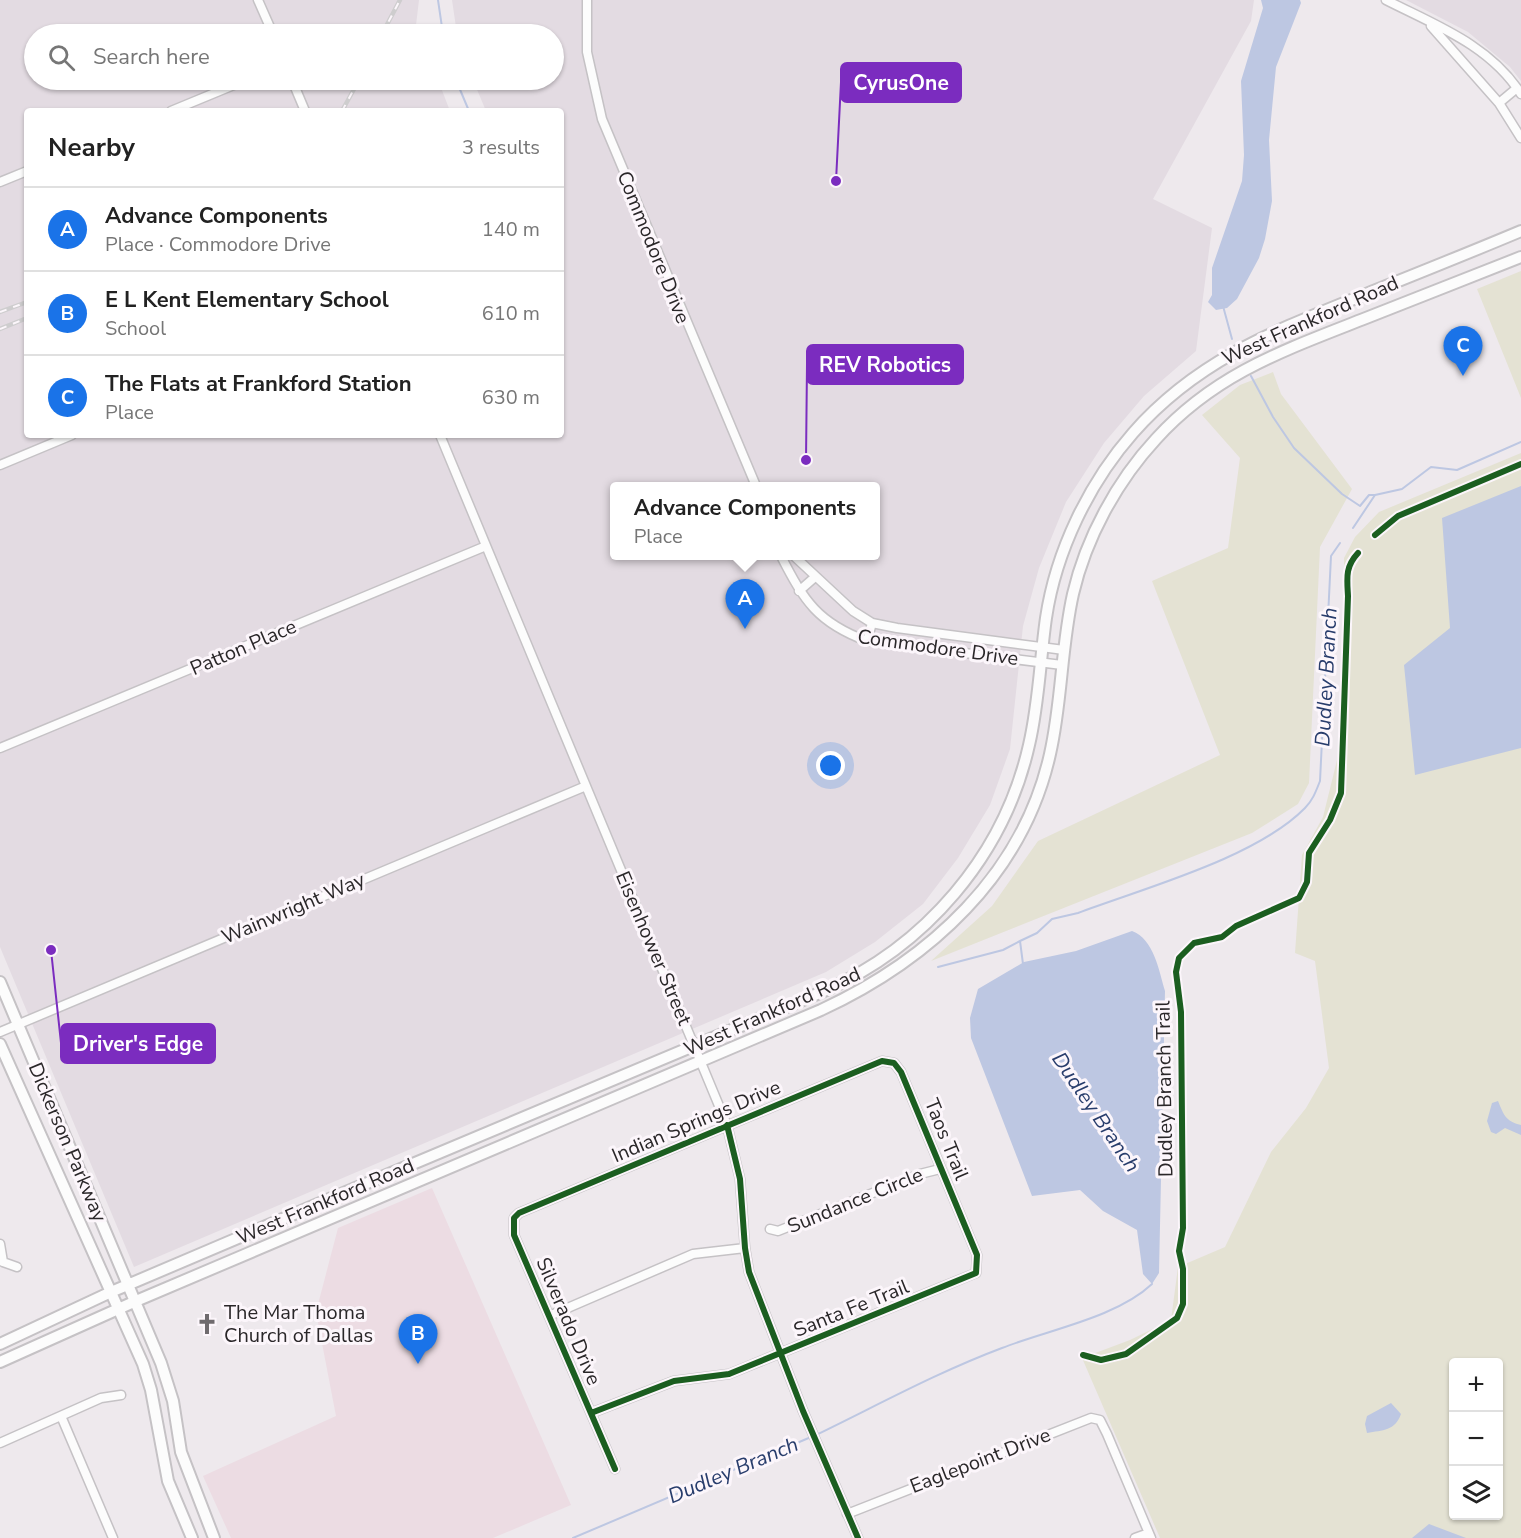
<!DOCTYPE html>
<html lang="en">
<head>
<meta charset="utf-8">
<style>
  :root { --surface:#fff; --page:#f6f6f6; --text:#222; --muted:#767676; --line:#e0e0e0; --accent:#1a73e8 }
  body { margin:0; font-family:"Nunito Sans",sans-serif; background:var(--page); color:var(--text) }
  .controls { position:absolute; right:18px; bottom:18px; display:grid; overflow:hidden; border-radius:6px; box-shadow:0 2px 4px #0004 }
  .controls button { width:54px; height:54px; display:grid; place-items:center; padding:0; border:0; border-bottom:2px solid var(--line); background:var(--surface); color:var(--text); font:30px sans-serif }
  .you { position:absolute; left:831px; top:766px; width:21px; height:21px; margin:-15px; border:4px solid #fff; border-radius:50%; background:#1a73e8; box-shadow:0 0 0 9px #1a73e833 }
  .badge { display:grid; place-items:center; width:39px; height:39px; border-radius:50%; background:var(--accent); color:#fff; font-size:20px; font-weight:700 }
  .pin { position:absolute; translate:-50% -50px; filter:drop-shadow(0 2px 3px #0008) }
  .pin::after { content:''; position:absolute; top:32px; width:21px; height:18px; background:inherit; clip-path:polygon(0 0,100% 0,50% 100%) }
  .popup { position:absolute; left:610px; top:482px; width:270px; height:78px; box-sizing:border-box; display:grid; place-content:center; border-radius:6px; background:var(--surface); filter:drop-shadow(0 2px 4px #0005); font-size:20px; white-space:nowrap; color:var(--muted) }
  .popup b { font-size:22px; color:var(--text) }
  .popup::after { content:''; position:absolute; left:50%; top:100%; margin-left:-12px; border:12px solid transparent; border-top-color:var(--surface) }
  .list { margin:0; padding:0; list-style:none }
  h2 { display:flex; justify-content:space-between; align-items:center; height:78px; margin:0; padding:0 24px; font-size:26px }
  h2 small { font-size:20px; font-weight:400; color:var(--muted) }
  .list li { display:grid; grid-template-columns:39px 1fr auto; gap:18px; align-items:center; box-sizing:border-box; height:84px; padding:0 24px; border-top:2px solid var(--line) }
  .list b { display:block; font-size:22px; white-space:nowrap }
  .list p { margin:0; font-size:20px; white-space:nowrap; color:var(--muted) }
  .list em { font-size:20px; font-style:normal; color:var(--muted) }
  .icon { flex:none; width:33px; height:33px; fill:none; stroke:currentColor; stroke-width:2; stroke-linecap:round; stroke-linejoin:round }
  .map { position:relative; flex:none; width:1521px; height:1538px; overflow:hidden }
  .search { position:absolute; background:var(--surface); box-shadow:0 2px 4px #0004; left:24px; top:24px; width:540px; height:66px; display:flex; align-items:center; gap:15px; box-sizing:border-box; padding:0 21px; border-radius:33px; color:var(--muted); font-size:22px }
  .panel { position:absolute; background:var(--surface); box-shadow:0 2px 4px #0004; left:24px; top:108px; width:540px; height:330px; border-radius:6px }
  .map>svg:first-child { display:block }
  .built { fill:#e3dbe2; fill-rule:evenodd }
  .education { fill:#ecdce3 }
  .green { fill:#e4e2d3; fill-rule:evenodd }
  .water { fill:#bdc7e2 }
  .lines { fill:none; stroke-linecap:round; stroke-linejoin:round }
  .stream { stroke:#bdc7e2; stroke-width:2 }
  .minor-casing { stroke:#c5c2c5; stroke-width:11 }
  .major-casing { stroke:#c5c2c5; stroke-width:14 }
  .minor { stroke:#fcfcfc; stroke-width:8 }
  .major { stroke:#fcfcfc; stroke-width:10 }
  .rail-casing { stroke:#cecdce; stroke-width:4.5 }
  .rail { stroke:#fcf6fb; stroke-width:2; stroke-dasharray:7; stroke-linecap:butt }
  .cycleway-casing { stroke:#fcf6fb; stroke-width:10 }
  .cycleway { stroke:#1b5e20; stroke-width:6 }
  .labels { text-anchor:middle; stroke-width:6; stroke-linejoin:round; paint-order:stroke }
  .street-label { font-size:20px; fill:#2a2729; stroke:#fcf6fb }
  .poi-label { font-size:20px; fill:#2a2729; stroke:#fcf6fb; text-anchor:start }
  .water-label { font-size:21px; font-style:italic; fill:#283d6c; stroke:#fcf6fb }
  .leader { fill:none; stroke:#7b2cbf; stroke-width:2 }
  .callout-dot { fill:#7b2cbf; stroke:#fcf6fb; stroke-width:2 }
  .callout { fill:#7b2cbf; stroke:#7b2cbf; stroke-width:2 }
  .callout-label { font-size:21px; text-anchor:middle; font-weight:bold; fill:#fff }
</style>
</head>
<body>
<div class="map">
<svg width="1521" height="1538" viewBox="0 0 1521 1538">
  <rect width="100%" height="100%" fill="#eee9ed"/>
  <path class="built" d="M 0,0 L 419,0 L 416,25 L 420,34 L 34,34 L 34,80 L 438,80 L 450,111 L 27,111 L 27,435 L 561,435 L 561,111 L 486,111 L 473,80 L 554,80 L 554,34 L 457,34 L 452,0 L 1254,0 L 1251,21 L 1153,199 L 1212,228 L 1196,351 L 1144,396 L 1104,443 L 1066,502 L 1039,568 L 1023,626 L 1010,749 L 990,805 L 958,858 L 923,904 L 875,942 L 826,972 L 134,1267 L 0,947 ZM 614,486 L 876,486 L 876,556 L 614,556 Z
    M 1406,0 L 1521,0 L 1521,81 L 1510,67 L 1468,32 Z"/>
  <path class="education" d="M 432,1188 L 571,1505 L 493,1538 L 231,1538 L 203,1476 L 336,1416 L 316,1312 L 338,1228 Z"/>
  <path class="green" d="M 1521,271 L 1521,398 L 1477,289 Z
    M 1273,372 L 1281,394 L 1352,489 L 1320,547 L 1309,783 L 1298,804 L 1252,833 L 931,961 L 992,906 L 1038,841 L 1220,755 L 1152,581 L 1228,548 L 1240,458 L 1202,415 L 1240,385 Z
    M 1521,453 L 1521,1538 L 1160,1538 L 1082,1358 L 1130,1340 L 1171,1320 L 1178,1267 L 1225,1247 L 1271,1152 L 1306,1108 L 1329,1068 L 1315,961 L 1295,953 L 1302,855 L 1323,817 L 1339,752 L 1345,639 L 1344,558 L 1355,537 L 1379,512 ZM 1454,1362 L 1498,1362 L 1498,1516 L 1454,1516 Z"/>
  <path class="water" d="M 1261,0 L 1300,0 L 1301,3 L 1276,67 L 1269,140 L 1272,201 L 1265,239 L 1259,258 L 1237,299 L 1227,308 L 1216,310 L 1208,302 L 1212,295 L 1212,268 L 1242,181 L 1244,155 L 1241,81 L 1263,8 Z
    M 1521,486 L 1521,748 L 1415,775 L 1404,665 L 1450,628 L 1442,518 Z
    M 1132,931 C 1154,939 1159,971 1165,991 L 1159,1273 L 1152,1284 L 1143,1274 L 1137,1230 L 1103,1211 L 1080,1190 L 1032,1196 L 971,1038 L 970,1018 L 978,989 L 1024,962 L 1076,951 Z
    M 1498,1101 C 1504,1115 1505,1121 1521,1125 L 1521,1135 L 1505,1128 L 1496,1134 L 1491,1132 L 1487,1121 L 1492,1103 Z
    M 1391,1403 L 1401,1414 C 1395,1431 1383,1430 1367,1433 L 1365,1424 L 1367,1416 Z
    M 1429,1524 L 1466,1538 L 1412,1538 Z"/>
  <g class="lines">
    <path class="stream" d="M 438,0 L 443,34
      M 456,80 L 469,111
      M 1223,306 L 1232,339
      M 1251,376 L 1273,417 L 1294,448 L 1342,494 L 1360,506 L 1369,495 L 1375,495
      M 1353,528 L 1375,495 L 1402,489 L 1431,467 L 1457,470 L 1521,442
      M 1023,964 L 1020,941 L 1037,933 L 1052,919 L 1078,913 C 1144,888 1256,858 1305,808 C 1313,800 1316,791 1320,781 L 1331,556 L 1340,543
      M 938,967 L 1003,950 L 1020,941
      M 816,1435 C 878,1405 938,1372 1002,1348 C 1047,1330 1116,1318 1152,1284
      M 573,1538 L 811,1437"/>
    <defs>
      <path id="minor" d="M 258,0 L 273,34
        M 587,0 L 587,52 L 602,119 L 756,486
        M 1386,0 C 1435,25 1490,45 1521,94
        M 1431,26 L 1499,103 L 1521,138
        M 292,80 L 305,111
        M 1499,103 L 1517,88
        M 171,111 L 246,80
        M 0,182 L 27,171
        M 440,435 L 727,1125 L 740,1179 L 745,1248 L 749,1272 L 803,1411 L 858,1538
        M 0,465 L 72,435
        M 781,556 C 804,601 818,623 867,641 L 1062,665
        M 794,556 L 853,611 L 872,623 L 897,628 L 1064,650
        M 799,591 L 815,577
        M 867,641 L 872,623
        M 0,748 L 486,546
        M 0,1032 L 586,786
        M 770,1229 L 778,1231 L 920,1174 L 940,1169
        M 0,1244 L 3,1262
        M 3,1262 L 17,1267
        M 549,1316 L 693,1254 L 745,1248
        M 591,1413 L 674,1381 L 729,1374 L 976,1273 L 977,1255 L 901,1072 L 894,1063 L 882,1061 L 519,1213 L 514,1218 L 514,1235 L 615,1469
        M 61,1416 L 113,1538
        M 0,1443 L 101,1398 L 121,1395
        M 847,1514 L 1091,1418 L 1100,1420 L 1107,1434 L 1151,1538
        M 1135,1538 L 1149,1533"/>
      <path id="major" d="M 0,982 L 161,1363 L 173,1401 L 181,1452 L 214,1538
        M 0,1044 L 143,1364 L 151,1390 L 168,1481 L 192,1538
        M 0,1344 L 111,1292 L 346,1192 L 822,992 C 925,947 1004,856 1029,745 C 1039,703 1040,660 1046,618 C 1056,551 1089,483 1133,433 C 1200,357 1280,329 1371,292 C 1421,272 1471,252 1521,231
        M 0,1362 L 136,1301 L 821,1010 C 929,960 1023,875 1050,754 C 1062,702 1061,647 1073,594 C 1086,538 1117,481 1156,439 C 1216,373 1285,350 1366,318 C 1418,298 1469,277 1521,257"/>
    </defs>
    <use href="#minor" class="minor-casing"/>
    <use href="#major" class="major-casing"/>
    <use href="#minor" class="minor"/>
    <use href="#major" class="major"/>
    <defs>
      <path id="rail" d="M 382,34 L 400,0
        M 342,111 L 359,80
        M 0,312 L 27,302
        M 0,329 L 27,318"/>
    </defs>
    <use href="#rail" class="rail-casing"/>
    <use href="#rail" class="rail"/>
    <defs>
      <path id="cycleway" d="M 1375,535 L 1398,516 L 1521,464
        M 727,1125 L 740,1179 L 745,1248 L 749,1272 L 803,1411 L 858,1538
        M 1083,1355 L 1101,1360 L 1126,1354 L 1177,1318 L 1183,1304 L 1183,1269 L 1179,1251 L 1183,1228 L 1181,1012 L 1176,972 L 1179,958 L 1194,943 L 1222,937 L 1236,926 L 1299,898 L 1307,882 L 1309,853 L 1330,820 L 1341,793 L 1348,596 C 1347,578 1345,567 1358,553
        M 591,1413 L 674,1381 L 729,1374 L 976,1273 L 977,1255 L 901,1072 L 894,1063 L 882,1061 L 519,1213 L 514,1218 L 514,1235 L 615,1469"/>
    </defs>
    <use href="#cycleway" class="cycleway-casing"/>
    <use href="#cycleway" class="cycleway"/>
  </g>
  <defs>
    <symbol id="church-bare" viewBox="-9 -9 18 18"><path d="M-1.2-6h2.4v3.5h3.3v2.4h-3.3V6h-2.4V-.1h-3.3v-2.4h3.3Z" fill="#6f6b6e" stroke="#fcf6fb" stroke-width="2.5" paint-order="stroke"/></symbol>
  </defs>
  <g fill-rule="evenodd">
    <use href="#church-bare" x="192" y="1309" width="30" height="30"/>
  </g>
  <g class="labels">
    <g class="street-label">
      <text transform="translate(654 247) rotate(68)" y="7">Commodore Drive</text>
      <text transform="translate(1310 320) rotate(-24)" y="7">West Frankford Road</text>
      <text transform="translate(243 647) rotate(-23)" y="7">Patton Place</text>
      <text transform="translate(938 647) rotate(8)" y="7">Commodore Drive</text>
      <text transform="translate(293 908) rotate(-23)" y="7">Wainwright Way</text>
      <text transform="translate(654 948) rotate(67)" y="7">Eisenhower Street</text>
      <text transform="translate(772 1011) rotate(-24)" y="7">West Frankford Road</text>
      <text transform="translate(1164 1089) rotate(-91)" y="7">Dudley Branch Trail</text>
      <text transform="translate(696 1121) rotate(-23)" y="7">Indian Springs Drive</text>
      <text transform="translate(947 1139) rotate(68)" y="7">Taos Trail</text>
      <text transform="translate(68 1142) rotate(67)" y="7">Dickerson Parkway</text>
      <text transform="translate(855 1200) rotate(-22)" y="7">Sundance Circle</text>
      <text transform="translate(325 1201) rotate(-23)" y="7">West Frankford Road</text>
      <text transform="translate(851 1308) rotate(-22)" y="7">Santa Fe Trail</text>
      <text transform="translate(569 1321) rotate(67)" y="7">Silverado Drive</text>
      <text transform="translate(980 1460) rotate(-21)" y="7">Eaglepoint Drive</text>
    </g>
    <g class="poi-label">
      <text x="224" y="1319">The Mar Thoma<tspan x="224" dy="23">Church of Dallas</tspan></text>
    </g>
    <g class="water-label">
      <text transform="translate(1326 677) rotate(-87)" y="7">Dudley Branch</text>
      <text transform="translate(1096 1112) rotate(56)" y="7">Dudley Branch</text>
      <text transform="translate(733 1470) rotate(-23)" y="7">Dudley Branch</text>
    </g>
  </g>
  <path class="leader" d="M836 181L841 82M806 460L807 364M51 950L61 1043"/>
  <g class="callout-dot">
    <circle cx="836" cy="181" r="6"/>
    <circle cx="806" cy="460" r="6"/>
    <circle cx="51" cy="950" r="6"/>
  </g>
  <g class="callout">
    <rect x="841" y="63" width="120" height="39" rx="6"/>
    <rect x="807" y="345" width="156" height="39" rx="6"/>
    <rect x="61" y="1024" width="154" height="39" rx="6"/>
  </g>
  <g class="callout-label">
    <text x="901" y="90">CyrusOne</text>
    <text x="885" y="372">REV Robotics</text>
    <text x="138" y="1051">Driver's Edge</text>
  </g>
</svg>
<div class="controls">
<button>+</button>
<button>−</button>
<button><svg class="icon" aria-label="layers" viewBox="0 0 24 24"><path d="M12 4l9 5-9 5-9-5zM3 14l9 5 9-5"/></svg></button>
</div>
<div class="you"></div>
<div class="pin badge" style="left:745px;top:629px">A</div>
<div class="popup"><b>Advance Components</b>Place</div>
<div class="pin badge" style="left:418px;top:1364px">B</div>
<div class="pin badge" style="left:1463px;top:376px">C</div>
<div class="search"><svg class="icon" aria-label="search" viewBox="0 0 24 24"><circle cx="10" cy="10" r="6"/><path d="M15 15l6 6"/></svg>Search here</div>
<section class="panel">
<h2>Nearby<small>3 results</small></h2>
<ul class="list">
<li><span class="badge">A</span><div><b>Advance Components</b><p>Place · Commodore Drive</p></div><em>140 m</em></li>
<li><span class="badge">B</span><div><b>E L Kent Elementary School</b><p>School</p></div><em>610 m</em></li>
<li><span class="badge">C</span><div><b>The Flats at Frankford Station</b><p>Place</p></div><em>630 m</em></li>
</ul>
</section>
</div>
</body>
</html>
